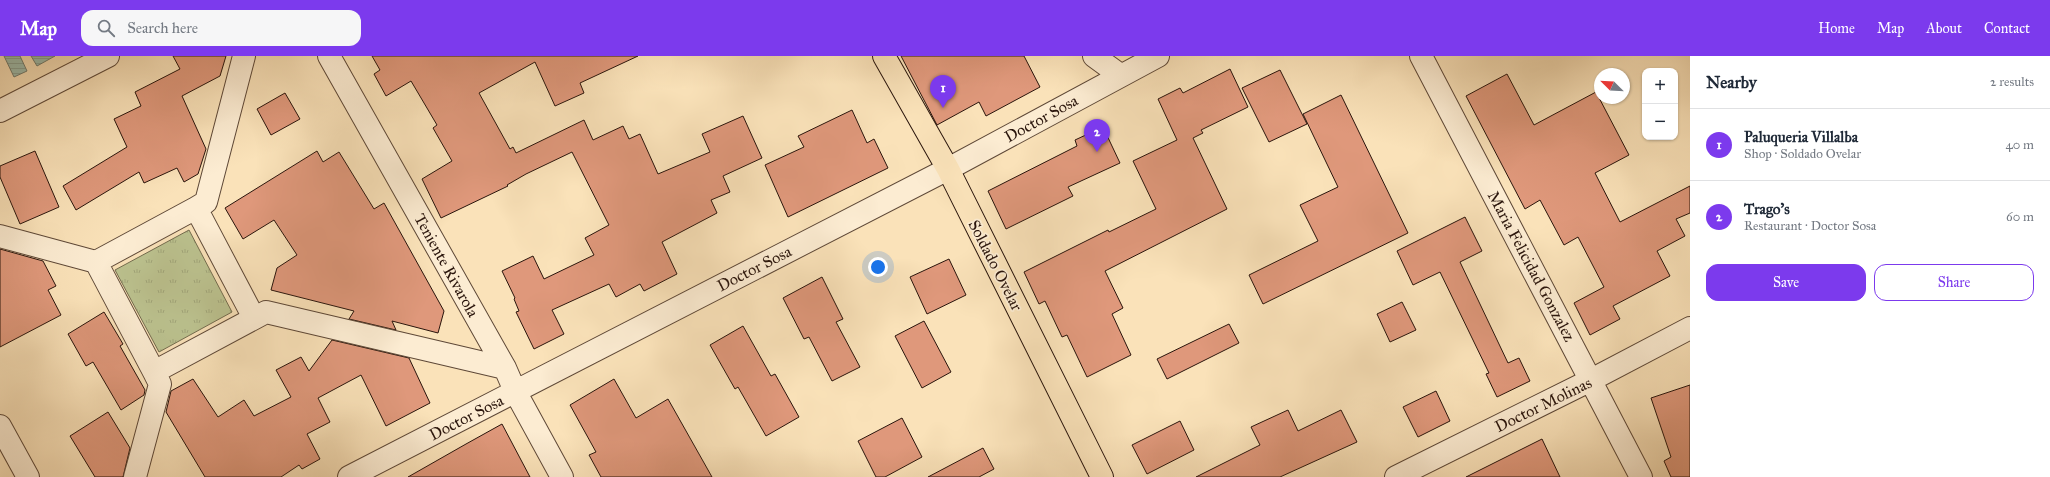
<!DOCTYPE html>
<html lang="en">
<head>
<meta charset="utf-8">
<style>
  :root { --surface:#fff; --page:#f6f6f7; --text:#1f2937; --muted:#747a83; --line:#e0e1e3; --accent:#7c3aed }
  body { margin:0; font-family:"IM FELL Great Primer",serif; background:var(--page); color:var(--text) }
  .controls { position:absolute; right:12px; top:12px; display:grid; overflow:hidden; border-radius:8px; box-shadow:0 1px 3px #0004 }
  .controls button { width:36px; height:36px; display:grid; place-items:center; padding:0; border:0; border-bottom:1px solid var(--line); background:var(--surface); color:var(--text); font:20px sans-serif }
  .compass { position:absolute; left:1594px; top:12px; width:36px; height:36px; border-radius:50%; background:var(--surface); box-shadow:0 1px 3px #0004; rotate:294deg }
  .you { position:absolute; left:878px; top:211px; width:14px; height:14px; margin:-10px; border:3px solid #fff; border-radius:50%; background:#1a73e8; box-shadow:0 0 0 6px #1a73e833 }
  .badge { display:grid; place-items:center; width:26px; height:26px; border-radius:50%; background:var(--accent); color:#fff; font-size:13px; font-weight:700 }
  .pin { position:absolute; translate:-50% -33px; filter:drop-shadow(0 1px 2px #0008) }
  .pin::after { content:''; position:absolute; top:21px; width:14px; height:12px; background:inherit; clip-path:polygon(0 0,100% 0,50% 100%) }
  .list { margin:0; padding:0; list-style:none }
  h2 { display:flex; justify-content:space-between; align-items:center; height:52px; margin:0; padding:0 16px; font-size:17px }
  h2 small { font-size:13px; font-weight:400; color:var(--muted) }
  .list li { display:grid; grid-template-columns:26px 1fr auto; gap:12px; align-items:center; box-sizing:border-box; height:72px; padding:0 16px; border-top:1px solid var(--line) }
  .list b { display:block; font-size:15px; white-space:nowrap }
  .list p { margin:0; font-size:13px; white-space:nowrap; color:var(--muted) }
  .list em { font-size:13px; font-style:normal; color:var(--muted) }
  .actions { display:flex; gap:8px; padding:12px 16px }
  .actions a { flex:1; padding:9px 0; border:1px solid var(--accent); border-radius:12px; text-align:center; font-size:14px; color:var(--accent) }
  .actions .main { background:var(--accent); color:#fff }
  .icon { flex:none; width:22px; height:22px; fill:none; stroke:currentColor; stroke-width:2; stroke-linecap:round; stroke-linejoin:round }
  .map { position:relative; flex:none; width:1690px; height:421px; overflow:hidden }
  header { display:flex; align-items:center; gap:24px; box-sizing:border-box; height:56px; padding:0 20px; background:var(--accent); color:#fff }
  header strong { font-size:19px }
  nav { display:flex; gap:22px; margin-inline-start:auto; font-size:14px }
  .search { width:280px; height:36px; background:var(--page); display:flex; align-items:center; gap:10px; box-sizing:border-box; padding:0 14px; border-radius:12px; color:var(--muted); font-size:15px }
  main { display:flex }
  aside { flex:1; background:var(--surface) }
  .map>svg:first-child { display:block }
  .park { fill:url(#park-tufts); stroke:#736c4e }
  .water { fill:url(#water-rules); stroke:#707a6e }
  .building { fill:#df987b; stroke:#2a150c }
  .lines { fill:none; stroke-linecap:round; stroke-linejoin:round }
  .minor-casing { stroke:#5e4837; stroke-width:24 }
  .major-casing { stroke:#2a150c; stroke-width:24 }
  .minor { stroke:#fcecd2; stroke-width:22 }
  .major { stroke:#fae2b9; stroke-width:22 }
  .labels { text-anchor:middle; stroke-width:3.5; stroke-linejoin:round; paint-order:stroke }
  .street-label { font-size:16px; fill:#2a150c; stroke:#fcecd2 }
</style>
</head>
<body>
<header>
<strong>Map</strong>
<div class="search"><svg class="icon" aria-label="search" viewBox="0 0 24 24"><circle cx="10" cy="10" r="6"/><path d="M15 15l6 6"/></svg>Search here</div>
<nav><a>Home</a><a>Map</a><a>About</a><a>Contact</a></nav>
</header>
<main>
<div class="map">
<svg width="1690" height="421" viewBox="0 0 1690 421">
  <defs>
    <pattern id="park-tufts" width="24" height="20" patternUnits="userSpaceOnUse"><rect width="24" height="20" fill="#bcc390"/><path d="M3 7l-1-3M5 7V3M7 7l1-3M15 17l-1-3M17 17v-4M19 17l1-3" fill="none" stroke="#a2a77b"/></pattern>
    <pattern id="water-rules" width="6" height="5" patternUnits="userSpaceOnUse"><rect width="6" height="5" fill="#9ebeaf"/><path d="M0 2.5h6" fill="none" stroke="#88a295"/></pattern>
  </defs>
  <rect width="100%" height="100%" fill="#fae2b9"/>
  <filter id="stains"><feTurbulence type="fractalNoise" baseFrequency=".005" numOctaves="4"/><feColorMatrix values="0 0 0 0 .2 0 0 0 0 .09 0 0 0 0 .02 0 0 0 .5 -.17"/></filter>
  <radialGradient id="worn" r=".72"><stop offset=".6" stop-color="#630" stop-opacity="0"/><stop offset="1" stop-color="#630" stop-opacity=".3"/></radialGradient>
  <path class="park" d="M 189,174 L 232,256 L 159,296 L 115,214 Z"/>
  <path class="water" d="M 4,0 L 20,0 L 27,15 L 14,21 Z
    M 31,0 L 55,0 L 37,10 Z"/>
  <path class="building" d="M 173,0 L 226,0 L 220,20 L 182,40 L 206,93 L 198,118 L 184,126 L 177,112 L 144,127 L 139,116 L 76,154 L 63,130 L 127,91 L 114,63 L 141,50 L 135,36 L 180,13 Z
    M 372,0 L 638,0 L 580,27 L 584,37 L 555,50 L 535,6 L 479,37 L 510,93 L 513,91 L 516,97 L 584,64 L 593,84 L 623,70 L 629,83 L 640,78 L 658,118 L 710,96 L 702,78 L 743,60 L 762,102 L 723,120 L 730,136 L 711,144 L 717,157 L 662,186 L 677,218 L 644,235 L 640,228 L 616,241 L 609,228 L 552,254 L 564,278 L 534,293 L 516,256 L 519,255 L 514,243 L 515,242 L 502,215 L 533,200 L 544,223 L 594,199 L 585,182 L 609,169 L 572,96 L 526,118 L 507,129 L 508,130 L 441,162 L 422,123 L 452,105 L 433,72 L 437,69 L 411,25 L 386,40 L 374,18 L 380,14 Z
    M 901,0 L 1024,0 L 1040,31 L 986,60 L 979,46 L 937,69 Z
    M 1230,13 L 1248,51 L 1201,74 L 1203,77 L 1193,82 L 1227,153 L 1105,215 L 1123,252 L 1112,258 L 1131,299 L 1087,321 L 1067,279 L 1062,281 L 1045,245 L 1039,248 L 1024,216 L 1108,174 L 1109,176 L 1156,153 L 1133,105 L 1177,84 L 1158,43 L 1180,32 L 1183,37 Z
    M 1280,14 L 1307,68 L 1269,86 L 1242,32 Z
    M 1507,18 L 1534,69 L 1596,36 L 1629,99 L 1595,117 L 1620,166 L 1690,130 L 1690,157 L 1676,163 L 1685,180 L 1657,195 L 1670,220 L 1613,250 L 1620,263 L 1590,279 L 1574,247 L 1604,231 L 1578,181 L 1564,189 L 1540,144 L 1525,153 L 1466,40 Z
    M 285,37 L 300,63 L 271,79 L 257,53 Z
    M 1341,39 L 1408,177 L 1263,248 L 1249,219 L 1318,185 L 1300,149 L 1338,131 L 1303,58 Z
    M 852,54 L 867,87 L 874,83 L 888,112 L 788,161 L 765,109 L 804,91 L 798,80 Z
    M 1103,71 L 1120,107 L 1068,131 L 1073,140 L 1006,173 L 988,135 L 1077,90 L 1075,84 Z
    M 35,95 L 59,151 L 20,168 L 0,121 L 0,110 Z
    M 317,95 L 323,106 L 339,96 L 374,153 L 384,147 L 444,255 L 438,277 L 392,265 L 396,274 L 349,263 L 354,255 L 271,234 L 277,212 L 297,199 L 274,164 L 243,183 L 225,152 Z
    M 1465,161 L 1482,195 L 1460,206 L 1508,307 L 1519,302 L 1530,325 L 1497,341 L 1486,318 L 1489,317 L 1440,216 L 1413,229 L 1397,195 Z
    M 0,193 L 43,205 L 56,230 L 48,234 L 61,259 L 0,291 Z
    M 949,203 L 966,239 L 927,258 L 910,221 Z
    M 822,221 L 843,263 L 836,266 L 860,311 L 832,325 L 809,281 L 804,283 L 783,242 Z
    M 1402,246 L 1416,274 L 1390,286 L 1377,258 Z
    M 104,256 L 123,288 L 120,290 L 145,334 L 144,339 L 121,354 L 93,306 L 86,310 L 68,278 Z
    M 924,265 L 951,316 L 922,332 L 895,280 Z
    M 1229,268 L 1239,287 L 1167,323 L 1157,303 Z
    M 743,270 L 771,320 L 775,318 L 799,361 L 766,380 L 738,331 L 735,333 L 710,289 Z
    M 332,284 L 409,302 L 430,347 L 386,370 L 361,319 L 318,342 L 330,366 L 307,378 L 320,403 L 302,413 L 299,409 L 281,421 L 205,421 L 166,356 L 171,335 L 193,323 L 218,361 L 244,344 L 254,360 L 291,341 L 276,314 L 301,301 L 309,315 Z
    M 614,323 L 636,362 L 668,343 L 712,421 L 601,421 L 589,399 L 596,396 L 570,349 Z
    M 1690,329 L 1690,421 L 1671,421 L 1664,405 L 1671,401 L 1651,342 Z
    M 1436,335 L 1450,365 L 1418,381 L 1403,351 Z
    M 1288,354 L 1298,375 L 1341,354 L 1357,386 L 1280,421 L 1196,421 L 1260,389 L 1251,371 Z
    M 108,356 L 130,392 L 123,421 L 95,421 L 70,380 Z
    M 902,362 L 922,401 L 885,421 L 876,421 L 858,385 Z
    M 1180,365 L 1194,394 L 1147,418 L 1132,389 Z
    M 502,368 L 530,421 L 408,421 L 466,388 Z
    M 1542,383 L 1560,421 L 1466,421 Z
    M 983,392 L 994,413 L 979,421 L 928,421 Z"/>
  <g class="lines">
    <defs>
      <path id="minor" d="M 329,0 L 505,312 L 515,335 L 562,421
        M 1094,0 L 1120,19
        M 1421,0 L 1641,421
        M 0,55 L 108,0
        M 196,152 L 206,146 L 244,0
        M 0,180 L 96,206
        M 254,262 L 196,152 L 96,206 L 154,316 L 266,256 L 505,312
        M 0,370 L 28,421
        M 135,421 L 160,328 L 154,316
        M 349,421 L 948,113 L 1158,0
        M 1396,421 L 1591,324 L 1690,272"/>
      <path id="major" d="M 884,0 L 948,113 L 1102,421"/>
    </defs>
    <use href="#minor" class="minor-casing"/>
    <use href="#major" class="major-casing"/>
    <use href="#minor" class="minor"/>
    <use href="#major" class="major"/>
  </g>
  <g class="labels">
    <g class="street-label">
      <text transform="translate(1041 62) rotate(-29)" y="6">Doctor Sosa</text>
      <text transform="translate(447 209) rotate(61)" y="6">Teniente Rivarola</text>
      <text transform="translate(996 209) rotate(63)" y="6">Soldado Ovelar</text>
      <text transform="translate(1532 210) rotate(62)" y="6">Maria Felicidad Gonzalez</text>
      <text transform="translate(754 212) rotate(-27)" y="6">Doctor Sosa</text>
      <text transform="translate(1543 348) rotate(-26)" y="6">Doctor Molinas</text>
      <text transform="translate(466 361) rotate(-27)" y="6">Doctor Sosa</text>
    </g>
  </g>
  <rect width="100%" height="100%" filter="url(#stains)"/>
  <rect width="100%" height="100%" fill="url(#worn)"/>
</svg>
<div class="controls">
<button>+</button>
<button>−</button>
</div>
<svg class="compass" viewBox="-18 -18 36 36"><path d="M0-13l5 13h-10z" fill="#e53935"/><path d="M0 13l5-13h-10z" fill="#747a83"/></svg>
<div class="you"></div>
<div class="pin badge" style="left:943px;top:52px">1</div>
<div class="pin badge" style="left:1097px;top:96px">2</div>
</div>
<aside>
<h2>Nearby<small>2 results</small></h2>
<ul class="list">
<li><span class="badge">1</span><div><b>Paluqueria Villalba</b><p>Shop · Soldado Ovelar</p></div><em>40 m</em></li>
<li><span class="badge">2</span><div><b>Trago's</b><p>Restaurant · Doctor Sosa</p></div><em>60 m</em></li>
</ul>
<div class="actions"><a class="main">Save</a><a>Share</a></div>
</aside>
</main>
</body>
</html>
